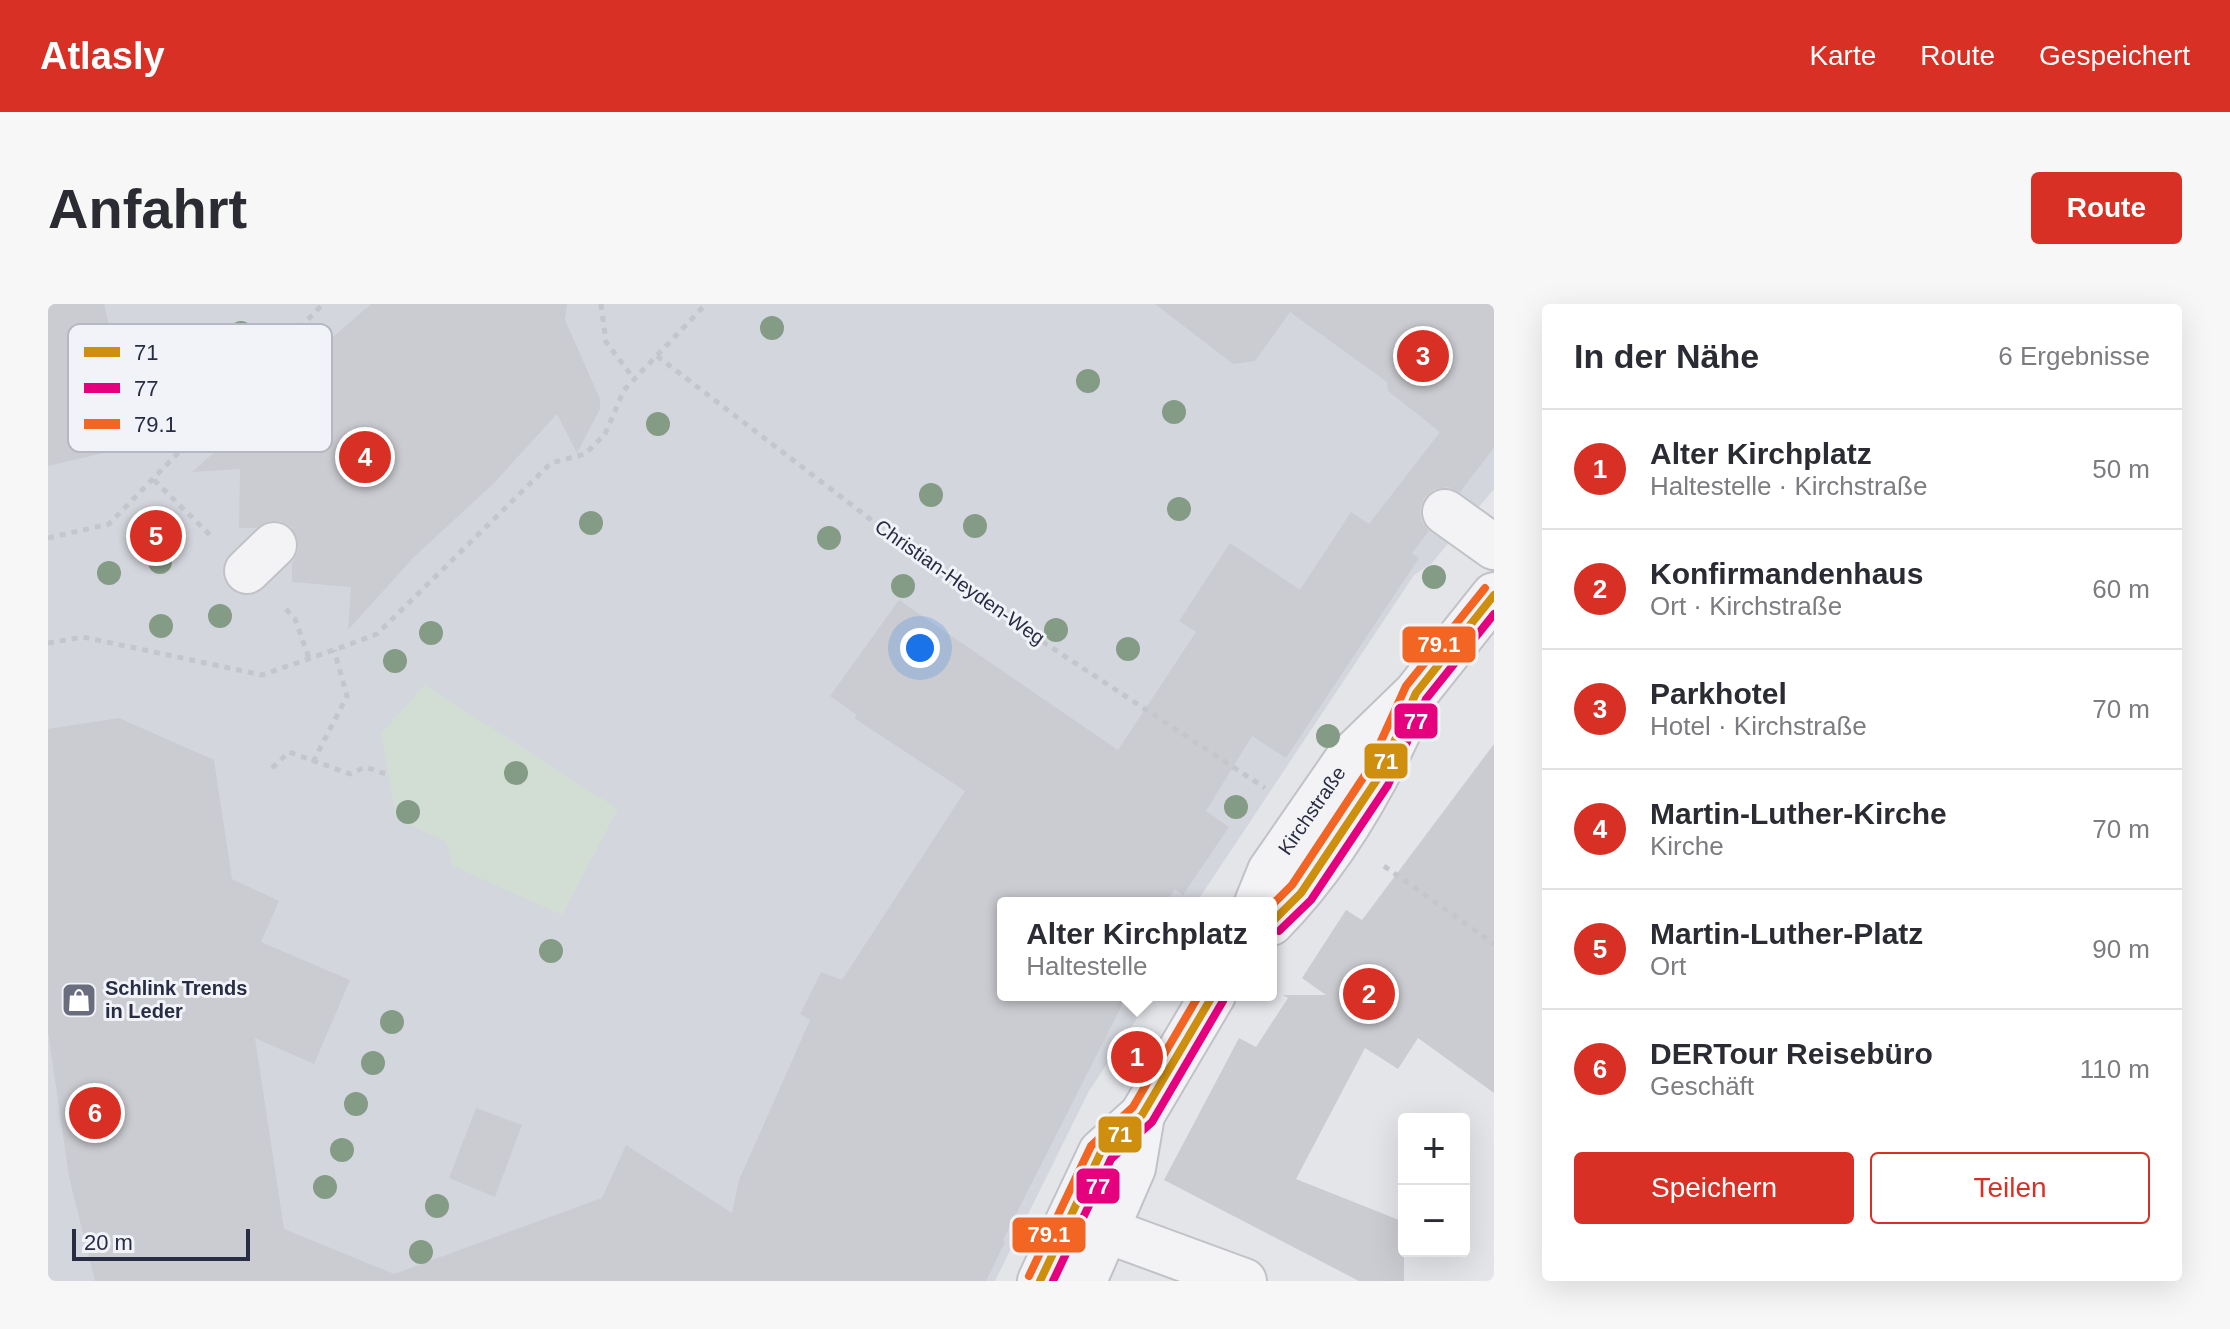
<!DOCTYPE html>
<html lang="de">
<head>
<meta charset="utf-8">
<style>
  :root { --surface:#fff; --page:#f7f7f7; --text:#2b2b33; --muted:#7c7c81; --line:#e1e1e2; --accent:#d93025 }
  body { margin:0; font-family:Arial,sans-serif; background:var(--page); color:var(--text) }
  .controls { position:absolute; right:24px; bottom:24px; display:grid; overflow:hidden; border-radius:8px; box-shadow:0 8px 32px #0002 }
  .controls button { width:72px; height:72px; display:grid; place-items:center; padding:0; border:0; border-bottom:2px solid var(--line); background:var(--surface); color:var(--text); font:40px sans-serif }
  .scale { position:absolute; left:24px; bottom:20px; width:178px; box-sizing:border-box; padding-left:8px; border:4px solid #282d44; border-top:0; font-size:22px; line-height:28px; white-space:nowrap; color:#282d44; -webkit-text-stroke:6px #f2f3f8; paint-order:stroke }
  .you { position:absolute; left:872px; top:344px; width:28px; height:28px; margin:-20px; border:6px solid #fff; border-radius:50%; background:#1a73e8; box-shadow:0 0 0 12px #1a73e833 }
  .badge { display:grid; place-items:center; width:52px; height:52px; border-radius:50%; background:var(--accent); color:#fff; font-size:26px; font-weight:700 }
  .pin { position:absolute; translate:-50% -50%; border:4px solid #fff; box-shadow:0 2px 8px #0006 }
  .popup { position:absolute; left:949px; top:593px; width:280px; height:104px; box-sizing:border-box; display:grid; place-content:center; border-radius:8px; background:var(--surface); filter:drop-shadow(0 2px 6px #0005); font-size:26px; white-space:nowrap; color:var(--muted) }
  .popup b { font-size:30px; color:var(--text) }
  .popup::after { content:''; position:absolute; left:50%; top:100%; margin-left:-16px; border:16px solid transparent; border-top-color:var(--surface) }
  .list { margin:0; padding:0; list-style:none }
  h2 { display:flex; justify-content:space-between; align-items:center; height:104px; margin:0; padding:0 32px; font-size:34px }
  h2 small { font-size:26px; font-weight:400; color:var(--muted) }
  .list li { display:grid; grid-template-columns:52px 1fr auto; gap:24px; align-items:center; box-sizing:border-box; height:120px; padding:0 32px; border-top:2px solid var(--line) }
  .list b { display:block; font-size:30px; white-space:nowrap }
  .list p { margin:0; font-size:26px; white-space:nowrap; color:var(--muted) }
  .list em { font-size:26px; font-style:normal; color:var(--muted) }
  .actions { display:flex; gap:16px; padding:24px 32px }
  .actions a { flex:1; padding:18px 0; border:2px solid var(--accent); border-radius:8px; text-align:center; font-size:28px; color:var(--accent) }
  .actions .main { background:var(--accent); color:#fff }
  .map { position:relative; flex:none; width:1446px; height:977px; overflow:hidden; border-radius:8px }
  header { display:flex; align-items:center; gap:48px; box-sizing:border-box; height:112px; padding:0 40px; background:var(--accent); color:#fff }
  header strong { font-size:38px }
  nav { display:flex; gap:44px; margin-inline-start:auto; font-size:28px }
  .intro { display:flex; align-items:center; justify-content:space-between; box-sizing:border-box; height:192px; padding:0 48px }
  h1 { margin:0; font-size:56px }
  .button { padding:20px 36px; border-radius:8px; background:var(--accent); color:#fff; font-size:28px; font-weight:700 }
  main { display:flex; gap:48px; padding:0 48px }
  aside { flex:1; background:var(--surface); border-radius:8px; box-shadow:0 8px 32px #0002 }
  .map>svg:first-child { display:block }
  .built { fill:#d4d6de }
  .green { fill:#d2ddd4 }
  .building { fill:#cbccd1 }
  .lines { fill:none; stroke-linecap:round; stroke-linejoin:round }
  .minor-casing { stroke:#c1c2c7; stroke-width:48 }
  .path { stroke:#c5c6cc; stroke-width:5; stroke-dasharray:6 6; stroke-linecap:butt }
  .minor { stroke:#f3f3f6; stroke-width:44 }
  .bus-1-casing { stroke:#f2f3f8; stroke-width:14 }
  .bus-2-casing { stroke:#f2f3f8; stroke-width:14 }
  .bus-3-casing { stroke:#f2f3f8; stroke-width:14 }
  .bus-1 { stroke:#ce8e0e; stroke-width:8 }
  .bus-2 { stroke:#e5007d; stroke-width:8 }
  .bus-3 { stroke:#f26522; stroke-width:8 }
  .tree { fill:#849c86 }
  .labels { text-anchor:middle; stroke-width:6; stroke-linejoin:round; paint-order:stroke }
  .street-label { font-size:20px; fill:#282d44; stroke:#f2f3f8 }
  .poi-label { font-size:20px; font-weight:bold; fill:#282d44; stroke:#f2f3f8; text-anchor:start }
  .key { fill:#f2f3f8; stroke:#b5b8c2; stroke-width:2 }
  .key-label { font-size:22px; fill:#282d44 }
  .line-badge { stroke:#f2f3f8; stroke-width:3 }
  .badge-label { font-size:22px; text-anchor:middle; font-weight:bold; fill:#fff }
</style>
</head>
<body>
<header>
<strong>Atlasly</strong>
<nav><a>Karte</a><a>Route</a><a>Gespeichert</a></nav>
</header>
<div class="intro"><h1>Anfahrt</h1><a class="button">Route</a></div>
<main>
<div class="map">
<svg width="1446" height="977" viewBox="0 0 1446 977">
  <rect width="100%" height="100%" fill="#e4e5e9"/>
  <path class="built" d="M 0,0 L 1446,0 L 1446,185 L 1383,260 L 1366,271 L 1148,599 L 955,599 L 955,691 L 1098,691 L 1092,710 L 1041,787 L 947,977 L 0,977 Z"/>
  <path class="green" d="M 377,381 L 570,505 L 514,611 L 405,562 L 398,538 L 348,514 L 333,429 Z"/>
  <path class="building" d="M 0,0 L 56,0 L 69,55 L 37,73 L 56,149 L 0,162 Z
    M 323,0 L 519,0 L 517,16 L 552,95 L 552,105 L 529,149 L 509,110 L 445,180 L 365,254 L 300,326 L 303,283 L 244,278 L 244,259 L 250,247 L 250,236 L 243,223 L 232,217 L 221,217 L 208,224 L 191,224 L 192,165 L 144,168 L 217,103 L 263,52 Z
    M 1107,0 L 1446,0 L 1446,144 L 1412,188 L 1400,183 L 1387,185 L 1376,194 L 1372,206 L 1374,218 L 1381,227 L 1364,249 L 1371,254 L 1238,454 L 1204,432 L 1158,507 L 1181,523 L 1135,591 L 1127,585 L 1117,599 L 955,599 L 955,691 L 1079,691 L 955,936 L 957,938 L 938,977 L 47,977 L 21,873 L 0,728 L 0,425 L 71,414 L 166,456 L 184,575 L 231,597 L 213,638 L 302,676 L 266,760 L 207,734 L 236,925 L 346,970 L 554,894 L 578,841 L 684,909 L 691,876 L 762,716 L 752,710 L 773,668 L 794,676 L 917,487 L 806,414 L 809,411 L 782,392 L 851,296 L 1070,446 L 1148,328 L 1131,317 L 1182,239 L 1252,286 L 1303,208 L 1321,220 L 1392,128 L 1340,87 L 1339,78 L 1242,8 L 1207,57 L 1185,60 Z
    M 1446,440 L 1446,789 L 1370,734 L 1350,765 L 1317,744 L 1248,875 L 1356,918 L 1356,977 L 1311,977 L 1116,876 L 1191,734 L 1208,743 L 1240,694 L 1235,691 L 1278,691 L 1254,674 L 1298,606 L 1314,616 Z
    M 428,804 L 474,821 L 447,893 L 401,874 Z"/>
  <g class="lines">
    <defs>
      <g id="minor">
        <path d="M 1397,208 L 1446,243"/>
        <path d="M 199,267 L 226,241"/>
        <path id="s1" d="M 1209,599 L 1222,567 L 1298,457 L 1368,389 L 1446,291"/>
        <path d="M 1223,619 C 1282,559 1324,487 1358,411"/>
        <path d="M 1057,926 L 1196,977"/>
        <path d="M 992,977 L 1053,848 L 1094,811 L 1165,691"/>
        <path d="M 1036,977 L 1085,864 L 1094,811"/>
      </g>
    </defs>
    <use href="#minor" class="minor-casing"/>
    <path class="path" d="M 553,0 L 558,38 L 586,75
      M 609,52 L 907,280 L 1217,484
      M 106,176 L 162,231
      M 0,234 L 61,220 L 275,0
      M 238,305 L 247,315 L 261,354
      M 0,339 L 35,333 L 214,371 L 286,346 L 329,330 L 503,159 L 537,150 L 557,130 L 576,86 L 658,0
      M 265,458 L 299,392 L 286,346
      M 224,464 L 241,448 L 302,470 L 317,463 L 341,471
      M 1336,562 L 1446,640"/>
    <use href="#minor" class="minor"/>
    <defs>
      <path id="bus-1" d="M 1223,619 L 1253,589 L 1330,474 L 1368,389 L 1446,291
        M 992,977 L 1053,848 L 1094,811 L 1165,691"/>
      <path id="bus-2" d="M 1231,627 L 1263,596 L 1340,481 L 1378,395 L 1446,310
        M 1005,977 L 1063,855 L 1104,818 L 1175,697"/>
      <path id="bus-3" d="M 1223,602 L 1244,581 L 1319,468 L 1358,382 L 1437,284
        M 981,972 L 1043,842 L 1085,803 L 1151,691"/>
    </defs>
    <use href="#bus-1" class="bus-1-casing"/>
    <use href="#bus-2" class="bus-2-casing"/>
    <use href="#bus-3" class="bus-3-casing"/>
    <use href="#bus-1" class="bus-1"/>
    <use href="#bus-2" class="bus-2"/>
    <use href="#bus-3" class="bus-3"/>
  </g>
  <g class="tree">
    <circle cx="724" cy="24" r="12"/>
    <circle cx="193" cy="29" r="12"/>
    <circle cx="1040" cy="77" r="12"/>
    <circle cx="145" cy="85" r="12"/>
    <circle cx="1126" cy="108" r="12"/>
    <circle cx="610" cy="120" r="12"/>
    <circle cx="883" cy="191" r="12"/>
    <circle cx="1131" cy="205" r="12"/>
    <circle cx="543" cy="219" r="12"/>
    <circle cx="927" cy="222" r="12"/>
    <circle cx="781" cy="234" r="12"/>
    <circle cx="112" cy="258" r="12"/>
    <circle cx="61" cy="269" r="12"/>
    <circle cx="1386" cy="273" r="12"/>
    <circle cx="855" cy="282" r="12"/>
    <circle cx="172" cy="312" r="12"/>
    <circle cx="113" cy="322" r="12"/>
    <circle cx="1008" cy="326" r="12"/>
    <circle cx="383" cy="329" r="12"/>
    <circle cx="1080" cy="345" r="12"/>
    <circle cx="347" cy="357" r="12"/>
    <circle cx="1280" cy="432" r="12"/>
    <circle cx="468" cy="469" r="12"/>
    <circle cx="1188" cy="503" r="12"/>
    <circle cx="360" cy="508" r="12"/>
    <circle cx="503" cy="647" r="12"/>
    <circle cx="344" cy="718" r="12"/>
    <circle cx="325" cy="759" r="12"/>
    <circle cx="308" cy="800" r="12"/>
    <circle cx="294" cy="846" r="12"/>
    <circle cx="277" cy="883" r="12"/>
    <circle cx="389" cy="902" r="12"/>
    <circle cx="373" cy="948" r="12"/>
  </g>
  <defs>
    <symbol id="shop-square" viewBox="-11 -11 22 22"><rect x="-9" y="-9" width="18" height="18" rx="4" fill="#6a6d7e" stroke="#f2f3f8"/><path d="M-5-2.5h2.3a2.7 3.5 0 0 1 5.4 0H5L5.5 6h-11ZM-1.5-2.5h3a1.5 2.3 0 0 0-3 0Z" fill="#fff"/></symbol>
  </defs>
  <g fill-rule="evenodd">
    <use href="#shop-square" x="11" y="676" width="40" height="40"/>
  </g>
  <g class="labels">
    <g class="street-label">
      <text transform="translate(912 278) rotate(35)" y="7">Christian-Heyden-Weg</text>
      <text dy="7" stroke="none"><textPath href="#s1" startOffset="108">Kirchstraße</textPath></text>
    </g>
    <g class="poi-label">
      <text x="57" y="691">Schlink Trends<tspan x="57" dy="23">in Leder</tspan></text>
    </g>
  </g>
  <rect x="20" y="20" width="264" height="128" rx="12" class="key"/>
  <rect x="36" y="43" width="36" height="10" fill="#ce8e0e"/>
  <rect x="36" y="79" width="36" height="10" fill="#e5007d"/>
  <rect x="36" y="115" width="36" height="10" fill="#f26522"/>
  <g class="key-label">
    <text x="86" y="56">71</text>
    <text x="86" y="92">77</text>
    <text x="86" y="128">79.1</text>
  </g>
  <g class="line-badge">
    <rect x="1353" y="321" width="76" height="39" rx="8" fill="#f26522"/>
    <rect x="1345" y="398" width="46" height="38" rx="8" fill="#e5007d"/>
    <rect x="1315" y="438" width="46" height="38" rx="8" fill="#ce8e0e"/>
    <rect x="1049" y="811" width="46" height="39" rx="8" fill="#ce8e0e"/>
    <rect x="1027" y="863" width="46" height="38" rx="8" fill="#e5007d"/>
    <rect x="963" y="912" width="76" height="38" rx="8" fill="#f26522"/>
  </g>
  <g class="badge-label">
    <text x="1391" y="348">79.1</text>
    <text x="1368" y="425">77</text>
    <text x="1338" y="465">71</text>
    <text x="1072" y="838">71</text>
    <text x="1050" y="890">77</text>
    <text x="1001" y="938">79.1</text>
  </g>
</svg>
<div class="controls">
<button>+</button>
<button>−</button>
</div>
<div class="scale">20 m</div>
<div class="you"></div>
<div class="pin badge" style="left:1089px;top:753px">1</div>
<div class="popup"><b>Alter Kirchplatz</b>Haltestelle</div>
<div class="pin badge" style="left:1321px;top:690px">2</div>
<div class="pin badge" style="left:1375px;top:52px">3</div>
<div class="pin badge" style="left:317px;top:153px">4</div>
<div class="pin badge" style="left:108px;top:232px">5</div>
<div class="pin badge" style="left:47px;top:809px">6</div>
</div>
<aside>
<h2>In der Nähe<small>6 Ergebnisse</small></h2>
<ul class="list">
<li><span class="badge">1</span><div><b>Alter Kirchplatz</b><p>Haltestelle · Kirchstraße</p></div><em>50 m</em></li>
<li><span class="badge">2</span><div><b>Konfirmandenhaus</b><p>Ort · Kirchstraße</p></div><em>60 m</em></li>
<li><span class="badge">3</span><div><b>Parkhotel</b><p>Hotel · Kirchstraße</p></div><em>70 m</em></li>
<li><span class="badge">4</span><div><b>Martin-Luther-Kirche</b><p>Kirche</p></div><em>70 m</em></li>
<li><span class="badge">5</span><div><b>Martin-Luther-Platz</b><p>Ort</p></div><em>90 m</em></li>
<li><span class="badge">6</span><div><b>DERTour Reisebüro</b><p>Geschäft</p></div><em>110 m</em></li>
</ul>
<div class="actions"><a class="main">Speichern</a><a>Teilen</a></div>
</aside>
</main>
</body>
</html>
